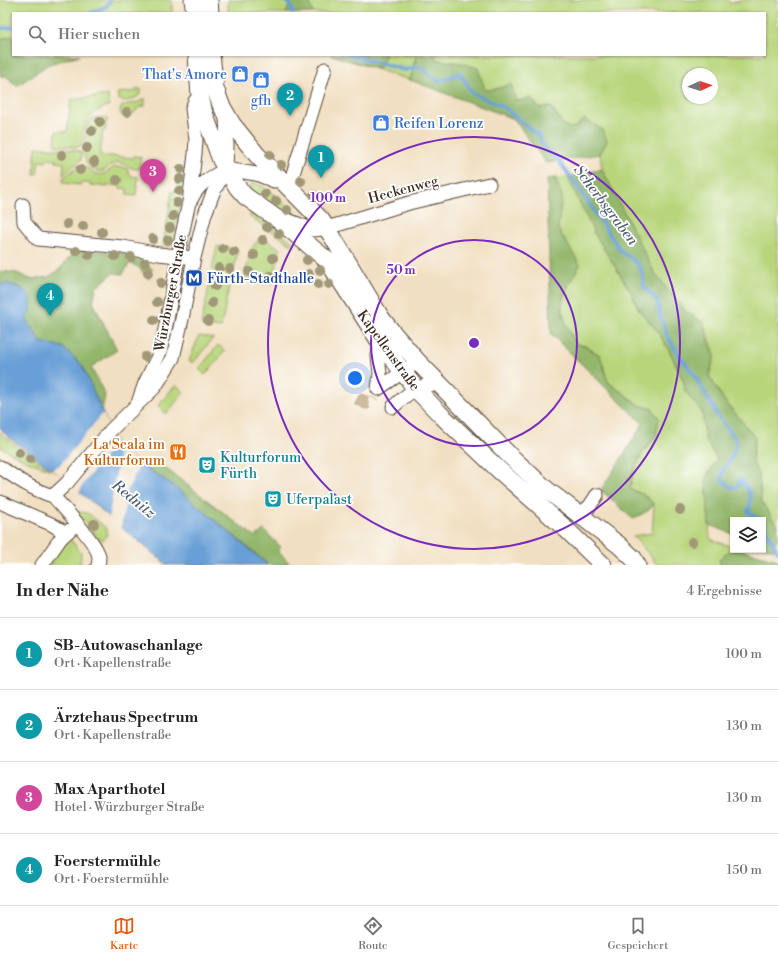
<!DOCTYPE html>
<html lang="de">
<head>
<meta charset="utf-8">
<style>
  :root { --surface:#fff; --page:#f2f2f2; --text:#222; --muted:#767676; --line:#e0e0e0; --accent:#ea580c }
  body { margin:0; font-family:"Libre Bodoni",serif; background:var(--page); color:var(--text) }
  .controls { position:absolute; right:12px; bottom:12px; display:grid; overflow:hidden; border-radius:0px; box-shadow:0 1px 3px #0004 }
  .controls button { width:36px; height:36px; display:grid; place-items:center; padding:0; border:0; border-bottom:1px solid var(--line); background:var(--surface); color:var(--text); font:20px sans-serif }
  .compass { position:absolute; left:682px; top:68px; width:36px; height:36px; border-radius:50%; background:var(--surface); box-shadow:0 1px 3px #0004; rotate:87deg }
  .you { position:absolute; left:355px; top:378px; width:14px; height:14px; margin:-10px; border:3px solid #fff; border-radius:50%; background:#1a73e8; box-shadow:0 0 0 6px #1a73e833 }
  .badge { display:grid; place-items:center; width:26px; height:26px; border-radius:50%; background:var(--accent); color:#fff; font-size:13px; font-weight:700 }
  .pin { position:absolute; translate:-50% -33px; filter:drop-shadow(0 1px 2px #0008) }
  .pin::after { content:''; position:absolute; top:21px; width:14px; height:12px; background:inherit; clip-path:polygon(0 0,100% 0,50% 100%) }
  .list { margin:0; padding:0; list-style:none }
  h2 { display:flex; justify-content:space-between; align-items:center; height:52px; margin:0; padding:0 16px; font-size:17px }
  h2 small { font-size:13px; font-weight:400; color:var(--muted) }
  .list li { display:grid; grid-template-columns:26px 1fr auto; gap:12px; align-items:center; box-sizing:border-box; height:72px; padding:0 16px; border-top:1px solid var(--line) }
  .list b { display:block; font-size:15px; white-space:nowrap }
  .list p { margin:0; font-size:13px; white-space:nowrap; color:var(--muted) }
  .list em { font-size:13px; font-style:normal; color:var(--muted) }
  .icon { flex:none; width:22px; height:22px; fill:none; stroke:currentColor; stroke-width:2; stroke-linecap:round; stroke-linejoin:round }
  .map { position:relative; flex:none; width:778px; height:565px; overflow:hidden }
  .search { position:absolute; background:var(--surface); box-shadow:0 1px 3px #0004; left:12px; right:12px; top:12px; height:44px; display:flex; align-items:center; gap:10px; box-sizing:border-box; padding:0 14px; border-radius:0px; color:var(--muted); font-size:15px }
  .sheet { height:340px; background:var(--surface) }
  nav { display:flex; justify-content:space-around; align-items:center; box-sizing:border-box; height:56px; border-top:1px solid var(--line); background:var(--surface); font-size:11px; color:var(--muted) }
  nav a { display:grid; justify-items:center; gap:2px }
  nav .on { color:var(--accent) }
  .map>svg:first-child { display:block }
  .green { fill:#b8d57b; stroke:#7a804c; fill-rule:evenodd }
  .forest { fill:#92b66b; stroke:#667044 }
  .water { fill:#689fd6; stroke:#52647a }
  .pier { fill:#f1dfc1 }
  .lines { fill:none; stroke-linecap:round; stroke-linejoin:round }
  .stream { stroke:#689fd6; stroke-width:4 }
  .minor-tunnel { stroke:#cdbba0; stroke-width:13; stroke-dasharray:13 6; stroke-linecap:butt }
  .minor-casing { stroke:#564536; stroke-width:15 }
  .major-casing { stroke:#564536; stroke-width:19 }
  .minor { stroke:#fff; stroke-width:13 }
  .major { stroke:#fff; stroke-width:17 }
  .tree { fill:#a19877 }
  .ring { fill:none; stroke:#7b2cbf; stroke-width:2 }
  .labels { text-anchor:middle; stroke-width:3.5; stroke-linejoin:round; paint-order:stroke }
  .shop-label { font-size:14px; fill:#366cbe; stroke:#fff; text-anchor:end }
  .street-label { font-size:14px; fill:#3b2a1e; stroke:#fff }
  .transit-label { font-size:14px; fill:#164399; stroke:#fff; text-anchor:start }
  .food-label { font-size:14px; fill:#c56008; stroke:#fff; text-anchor:end }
  .culture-label { font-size:14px; fill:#0d838f; stroke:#fff; text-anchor:start }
  .water-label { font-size:15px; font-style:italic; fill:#4f5f71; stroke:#fff }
  .centre { fill:#7b2cbf; stroke:#fff; stroke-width:2 }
  .ring-label { font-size:12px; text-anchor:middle; font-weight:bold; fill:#7b2cbf; stroke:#fff; stroke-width:3.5; stroke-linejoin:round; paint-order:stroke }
</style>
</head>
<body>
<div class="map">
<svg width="778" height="565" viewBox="0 0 778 565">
  <rect width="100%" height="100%" fill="#fff"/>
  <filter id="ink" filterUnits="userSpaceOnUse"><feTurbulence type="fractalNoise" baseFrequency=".025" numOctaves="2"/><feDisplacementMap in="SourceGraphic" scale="8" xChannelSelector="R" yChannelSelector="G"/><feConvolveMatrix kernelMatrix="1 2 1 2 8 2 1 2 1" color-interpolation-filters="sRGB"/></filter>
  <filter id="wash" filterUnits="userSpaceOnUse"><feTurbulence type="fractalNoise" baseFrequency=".012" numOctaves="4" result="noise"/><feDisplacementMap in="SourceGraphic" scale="16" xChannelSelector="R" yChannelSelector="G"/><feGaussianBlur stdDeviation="0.9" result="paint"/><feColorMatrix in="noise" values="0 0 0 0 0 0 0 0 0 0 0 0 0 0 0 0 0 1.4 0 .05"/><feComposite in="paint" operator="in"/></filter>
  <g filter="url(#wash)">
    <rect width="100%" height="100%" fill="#f1dfc1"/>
    <path class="green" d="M 0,0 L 172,0 L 172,13 L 13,13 L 13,36 L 0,39 Z
      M 228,0 L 727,0 L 731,3 L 743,0 L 778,0 L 778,527 L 761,502 L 759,477 L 752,460 L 755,437 L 724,400 L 709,376 L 715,355 L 703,322 L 685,311 L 655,274 L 602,169 L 600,154 L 607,141 L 576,127 L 569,128 L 563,124 L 551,107 L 539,108 L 516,101 L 511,84 L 496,89 L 485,90 L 461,63 L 437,60 L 434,55 L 765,55 L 765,13 L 228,13 ZM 688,74 L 712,74 L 712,98 L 688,98 Z
      M 332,55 L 419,55 L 416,56 L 410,80 Z
      M 137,89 L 141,89 L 141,93 C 136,100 125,103 118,99 L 117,93 L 137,91 Z
      M 108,95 L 109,105 C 98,111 85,116 83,130 C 82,135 83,141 81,146 L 74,147 L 55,145 L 56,131 L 67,132 L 71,100 Z
      M 145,98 L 145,106 L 139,107 L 134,113 L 127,118 L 121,115 L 120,110 L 123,105 L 139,102 Z
      M 106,117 L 108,121 L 106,121 L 106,130 L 103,130 L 100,155 L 133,158 L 134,156 L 141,157 L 139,169 C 137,169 132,169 130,167 C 125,165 123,162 116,163 C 110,164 108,169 103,171 C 100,172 97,171 94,170 C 83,165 84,153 85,143 C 85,133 84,124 93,118 Z
      M 36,147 L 76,150 L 82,153 L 81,160 L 63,175 L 64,163 L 56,162 L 56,160 L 47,159 L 46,162 L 39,161 L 37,174 L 34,174 Z
      M 80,165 C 88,166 94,177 103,174 C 107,173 111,169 114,167 L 127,168 L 130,176 L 138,177 L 136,196 L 127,195 L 127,189 L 120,188 L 120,186 L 108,185 L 108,187 L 90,185 L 90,183 L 80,183 L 80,185 L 63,183 L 63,178 Z
      M 178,175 L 186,176 L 171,246 L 163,246 L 172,191 L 176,191 Z
      M 568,177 L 594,233 L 631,292 L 639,310 L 658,332 L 670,352 L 684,382 L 685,391 L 702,412 L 705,439 L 717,459 L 706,478 L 710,539 L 732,547 L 719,560 L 721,565 L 657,565 L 653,559 L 633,536 L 652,533 L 654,504 L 644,495 L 630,489 C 634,465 640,454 656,436 L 652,409 L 639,405 L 608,382 L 600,355 L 585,346 L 576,344 C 555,306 559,300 580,265 L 558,229 L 555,178 Z
      M 252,182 C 271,188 288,207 302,220 L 301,223 L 274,205 L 250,193 Z
      M 250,213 L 295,243 L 292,245 L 250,217 Z
      M 261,236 L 280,249 L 273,283 L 245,278 L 250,251 Z
      M 217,246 L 238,250 L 233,274 L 212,270 Z
      M 210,281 L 224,283 L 229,287 L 221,328 L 201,325 Z
      M 199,336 L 213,338 L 193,363 L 189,361 Z
      M 218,345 L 225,351 L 205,375 L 199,369 Z
      M 176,385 L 184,392 L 166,414 L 158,405 Z
      M 0,432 L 7,439 L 51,470 L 23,459 L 0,447 Z
      M 83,512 L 89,514 L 107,529 C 108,535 106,538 101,541 L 88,526 L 78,513 Z
      M 69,538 L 81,552 L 80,565 L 49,565 Z"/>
    <path class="forest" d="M 291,0 L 308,0 L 313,13 L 286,13 Z
      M 13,36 L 13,55 L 80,55 L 49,64 L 17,86 L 6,76 L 0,76 L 0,39 Z
      M 331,55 L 386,55 L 378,69 Z
      M 419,55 L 434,55 L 437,60 L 461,63 L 478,68 L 485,90 L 496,89 L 511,84 L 516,101 L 531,98 L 539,108 L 551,107 L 563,124 L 569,128 L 576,127 L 584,119 L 603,130 L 607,141 L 600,154 L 546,163 L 514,119 L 410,80 L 416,56 Z
      M 602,169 L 655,274 L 685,311 L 703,322 L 715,355 L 709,376 L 724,400 L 755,437 L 752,460 L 759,477 L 761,501 L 778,527 L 778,537 L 773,550 L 763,546 L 763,520 L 733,520 L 733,534 L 709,525 L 706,478 L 717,459 L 705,439 L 702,412 L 685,391 L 684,382 L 670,352 L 658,332 L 639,310 L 631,292 L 594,233 L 568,177 Z
      M 555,178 L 562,195 L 558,229 L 580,265 C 559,300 555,306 576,344 L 585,346 L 600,355 L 608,382 L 639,405 L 652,409 L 659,418 L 656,436 L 643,452 L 633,472 L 630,489 L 644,495 L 654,504 L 649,510 L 633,519 L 601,490 L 643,424 L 551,334 L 547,179 Z
      M 76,250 L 126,253 L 144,260 L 152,269 L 149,279 L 138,267 L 130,263 L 123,274 L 113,273 L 96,288 L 93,302 L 117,350 L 91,367 L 105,395 L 102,411 L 82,365 L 62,347 L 41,342 L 26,318 L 6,283 L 0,285 L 0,271 L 17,273 L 30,279 L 48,277 L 58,271 Z
      M 160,464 L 255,537 L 264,530 L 281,547 L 278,551 L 291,565 L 269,565 L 173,485 L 145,467 Z
      M 732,547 L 733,548 L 733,550 L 741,550 L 778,560 L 778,565 L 721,565 L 719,560 Z"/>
    <path class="water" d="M 6,283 L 20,287 L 31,297 L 31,313 L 26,318 L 41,342 L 62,347 L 82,365 L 116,443 L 120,447 L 140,464 L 173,485 L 268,565 L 167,565 L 52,469 L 8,437 L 0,428 L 0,285 Z"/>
    <path class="pier" d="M 103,413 L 116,443 L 83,484 L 79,493 L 52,469 L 60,465 Z
      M 120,447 L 140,464 L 127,491 L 121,528 L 109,518 Z"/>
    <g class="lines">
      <path class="stream" d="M 285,0 L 291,6 L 293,13
        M 90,13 L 107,6 L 110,0
        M 0,28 L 9,28 L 13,27
        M 349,55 L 405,70 L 417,67 L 423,68 C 438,86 440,81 460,73 L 472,93 L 505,108 L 539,136 L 542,145 L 558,160 L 578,187 L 620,250 L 637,263 L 642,272 L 644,287 L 657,300 L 660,316 L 668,337 L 680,357 L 693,373 L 718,416 L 735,438 L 736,445 L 731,459 L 722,472 L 722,480 L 731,487 L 737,487 L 741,479 C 750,493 753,496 748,512 L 760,520
        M 763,524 L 778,552"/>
    </g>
  </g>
  <g filter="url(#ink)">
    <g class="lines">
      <path class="minor-tunnel" d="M 357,398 L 366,403 L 370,402 L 372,397"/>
      <defs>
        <path id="minor" d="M 226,169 L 256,174 L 274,181 L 281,179
          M 289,187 L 325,69
          M 191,200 C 198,184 211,177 226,169
          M 23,205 L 24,222 L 38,239 L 123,247 L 159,254 L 186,257
          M 280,221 L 285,219 L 314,230 L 327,228 L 409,203 L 489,184
          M 378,389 L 410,367
          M 378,389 L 380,374 L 378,356 L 380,342
          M 139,400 L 145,383 L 160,352 L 167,320 L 182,235 L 189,202 L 195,154 L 196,140 L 192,108 L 195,101 L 200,96
          M 393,407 C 408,393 419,383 441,385
          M 0,467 C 17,479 33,490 53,496
          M 53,496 L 67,483 L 111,430 L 155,387 L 173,358 L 182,319 L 194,258 L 205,214 L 213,193 L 226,169 L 227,146 L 226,115
          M 53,496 C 63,507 96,542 99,556 C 99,558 99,562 98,565
          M 0,502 L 51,524 L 66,533
          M 580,514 L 589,507 L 597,495
          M 42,565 L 61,538 L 71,529"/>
        <path id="major" d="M 193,0 L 195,13
          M 209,0 L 210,13
          M 197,55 L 200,96 L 204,113 L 221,160 L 238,188 L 245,196 L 280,221 L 328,261 L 380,342 L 416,389 L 440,414 L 499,470 L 566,529 L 603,565
          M 211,55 L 215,88 L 221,105 L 232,124 L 257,155 L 321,220 L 332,236 L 381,318 L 393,333 L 418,362 L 510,456 L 547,490 L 619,545 L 633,558 L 637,565"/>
      </defs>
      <use href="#minor" class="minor-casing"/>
      <use href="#major" class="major-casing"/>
      <use href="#minor" class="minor"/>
      <use href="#major" class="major"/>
    </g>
    <g class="tree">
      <circle cx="127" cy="112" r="5"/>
      <circle cx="100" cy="122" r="5"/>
      <circle cx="92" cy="131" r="5"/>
      <circle cx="87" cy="148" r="5"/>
      <circle cx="62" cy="155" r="5"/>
      <circle cx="270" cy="155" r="5"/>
      <circle cx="94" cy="162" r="5"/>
      <circle cx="281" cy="165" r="5"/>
      <circle cx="181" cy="169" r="5"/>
      <circle cx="80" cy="170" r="5"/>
      <circle cx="180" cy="179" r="5"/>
      <circle cx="117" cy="180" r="5"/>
      <circle cx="301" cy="181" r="5"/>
      <circle cx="179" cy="191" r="5"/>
      <circle cx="265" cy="194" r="5"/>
      <circle cx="314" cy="195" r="5"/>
      <circle cx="276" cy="201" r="5"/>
      <circle cx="177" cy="203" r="5"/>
      <circle cx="287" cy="210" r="5"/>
      <circle cx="173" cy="216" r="5"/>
      <circle cx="67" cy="224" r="5"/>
      <circle cx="83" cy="226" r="5"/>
      <circle cx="267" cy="227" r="5"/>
      <circle cx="170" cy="228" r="5"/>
      <circle cx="102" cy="232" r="5"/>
      <circle cx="279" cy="234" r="5"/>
      <circle cx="153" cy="239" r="5"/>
      <circle cx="168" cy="240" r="5"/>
      <circle cx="263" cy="240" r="5"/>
      <circle cx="223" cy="249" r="5"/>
      <circle cx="76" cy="251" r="5"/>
      <circle cx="234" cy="252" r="5"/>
      <circle cx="89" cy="255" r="5"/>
      <circle cx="254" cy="255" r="5"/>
      <circle cx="115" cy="256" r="5"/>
      <circle cx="131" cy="257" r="5"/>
      <circle cx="273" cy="258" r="5"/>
      <circle cx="307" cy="260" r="5"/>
      <circle cx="145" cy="263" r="5"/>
      <circle cx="219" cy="268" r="5"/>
      <circle cx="230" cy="269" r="5"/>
      <circle cx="320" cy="270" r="5"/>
      <circle cx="249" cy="272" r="5"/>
      <circle cx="148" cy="273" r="5"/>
      <circle cx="309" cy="274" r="5"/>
      <circle cx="270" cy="276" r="5"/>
      <circle cx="161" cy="283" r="5"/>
      <circle cx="318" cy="284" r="5"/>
      <circle cx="329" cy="284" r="5"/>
      <circle cx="215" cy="286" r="5"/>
      <circle cx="157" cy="302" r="5"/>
      <circle cx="212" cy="303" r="5"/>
      <circle cx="154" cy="320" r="5"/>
      <circle cx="208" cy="321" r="5"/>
      <circle cx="145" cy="357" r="5"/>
      <circle cx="19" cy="453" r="5"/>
      <circle cx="30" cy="459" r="5"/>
      <circle cx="680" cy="510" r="5"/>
      <circle cx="94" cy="524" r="5"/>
      <circle cx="692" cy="542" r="5"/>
    </g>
  </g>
  <g class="ring">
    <circle cx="474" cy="343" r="103"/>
    <circle cx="474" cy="343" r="206"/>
  </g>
  <defs>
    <symbol id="shop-square" viewBox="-11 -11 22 22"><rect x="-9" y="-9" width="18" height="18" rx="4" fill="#3f7fe0" stroke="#fff"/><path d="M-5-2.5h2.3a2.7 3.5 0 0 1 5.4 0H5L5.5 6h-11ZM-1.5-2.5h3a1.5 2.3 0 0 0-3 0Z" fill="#fff"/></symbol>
    <symbol id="metro-square" viewBox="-11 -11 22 22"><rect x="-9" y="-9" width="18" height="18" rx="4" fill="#1a4fb4" stroke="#fff"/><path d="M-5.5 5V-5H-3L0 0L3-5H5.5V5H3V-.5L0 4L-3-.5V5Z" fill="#fff"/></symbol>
    <symbol id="restaurant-square" viewBox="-11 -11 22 22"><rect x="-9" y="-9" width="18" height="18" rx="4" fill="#e8710a" stroke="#fff"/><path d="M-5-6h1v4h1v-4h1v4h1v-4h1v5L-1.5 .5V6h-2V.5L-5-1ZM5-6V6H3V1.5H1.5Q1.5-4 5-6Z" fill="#fff"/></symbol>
    <symbol id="theatre-square" viewBox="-11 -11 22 22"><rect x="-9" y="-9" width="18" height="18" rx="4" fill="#0f9aa8" stroke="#fff"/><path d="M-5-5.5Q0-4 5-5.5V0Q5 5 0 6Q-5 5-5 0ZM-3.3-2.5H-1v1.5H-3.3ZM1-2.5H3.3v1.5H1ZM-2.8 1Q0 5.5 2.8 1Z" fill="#fff"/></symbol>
  </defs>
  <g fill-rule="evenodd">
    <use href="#shop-square" x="230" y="64" width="20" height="20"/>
    <use href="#shop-square" x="251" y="70" width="20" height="20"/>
    <use href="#shop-square" x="371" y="113" width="20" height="20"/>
    <use href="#metro-square" x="184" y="268" width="20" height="20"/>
    <use href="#restaurant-square" x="168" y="442" width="20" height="20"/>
    <use href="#theatre-square" x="197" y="455" width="20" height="20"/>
    <use href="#theatre-square" x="263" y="489" width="20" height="20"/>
  </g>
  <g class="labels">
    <g class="shop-label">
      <text x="227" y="79">That's Amore</text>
      <text x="261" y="105" text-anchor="middle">gfh</text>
      <text x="394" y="128" text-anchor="start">Reifen Lorenz</text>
    </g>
    <g class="street-label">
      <text transform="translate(403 189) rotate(-15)" y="5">Heckenweg</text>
      <text transform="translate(170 293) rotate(-79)" y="5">Würzburger Straße</text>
      <text transform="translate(389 350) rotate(54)" y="5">Kapellenstraße</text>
    </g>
    <g class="transit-label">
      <text x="207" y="283">Fürth-Stadthalle</text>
    </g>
    <g class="food-label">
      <text x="165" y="449">La Scala im<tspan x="165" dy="16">Kulturforum</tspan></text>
    </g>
    <g class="culture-label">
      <text x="220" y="462">Kulturforum<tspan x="220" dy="16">Fürth</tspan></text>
      <text x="286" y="504">Uferpalast</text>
    </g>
    <g class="water-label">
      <text transform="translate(606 205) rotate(53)" y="5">Scherbsgraben</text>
      <text transform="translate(134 499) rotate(39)" y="5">Rednitz</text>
    </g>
  </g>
  <circle cx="474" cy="343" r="6" class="centre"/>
  <g class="ring-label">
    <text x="328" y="202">100 m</text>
    <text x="401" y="274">50 m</text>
  </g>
</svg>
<div class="controls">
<button><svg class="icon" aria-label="layers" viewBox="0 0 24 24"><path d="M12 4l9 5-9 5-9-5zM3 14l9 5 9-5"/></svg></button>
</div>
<svg class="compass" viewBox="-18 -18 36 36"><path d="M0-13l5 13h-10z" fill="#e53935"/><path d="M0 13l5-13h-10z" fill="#767676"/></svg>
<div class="you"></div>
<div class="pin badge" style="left:321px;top:178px;background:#0f9aa8">1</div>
<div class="pin badge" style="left:290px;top:116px;background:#0f9aa8">2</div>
<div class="pin badge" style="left:153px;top:192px;background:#d1479c">3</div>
<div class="pin badge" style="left:50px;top:316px;background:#0f9aa8">4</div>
<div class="search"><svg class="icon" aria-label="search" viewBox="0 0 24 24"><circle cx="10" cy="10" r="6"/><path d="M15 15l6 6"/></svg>Hier suchen</div>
</div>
<section class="sheet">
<h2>In der Nähe<small>4 Ergebnisse</small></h2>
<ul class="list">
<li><span class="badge" style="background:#0f9aa8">1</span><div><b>SB-Autowaschanlage</b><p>Ort · Kapellenstraße</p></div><em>100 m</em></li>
<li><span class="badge" style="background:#0f9aa8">2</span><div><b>Ärztehaus Spectrum</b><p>Ort · Kapellenstraße</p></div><em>130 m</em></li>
<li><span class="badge" style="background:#d1479c">3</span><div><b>Max Aparthotel</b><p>Hotel · Würzburger Straße</p></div><em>130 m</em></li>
<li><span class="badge" style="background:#0f9aa8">4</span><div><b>Foerstermühle</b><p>Ort · Foerstermühle</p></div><em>150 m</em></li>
</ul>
</section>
<nav>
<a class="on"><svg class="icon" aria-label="map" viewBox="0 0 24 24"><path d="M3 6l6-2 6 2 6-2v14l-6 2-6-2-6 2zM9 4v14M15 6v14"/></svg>Karte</a>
<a><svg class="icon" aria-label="directions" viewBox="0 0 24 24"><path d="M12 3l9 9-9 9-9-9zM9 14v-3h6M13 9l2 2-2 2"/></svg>Route</a>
<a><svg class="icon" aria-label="saved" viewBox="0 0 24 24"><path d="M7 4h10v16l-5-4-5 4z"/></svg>Gespeichert</a>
</nav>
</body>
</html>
